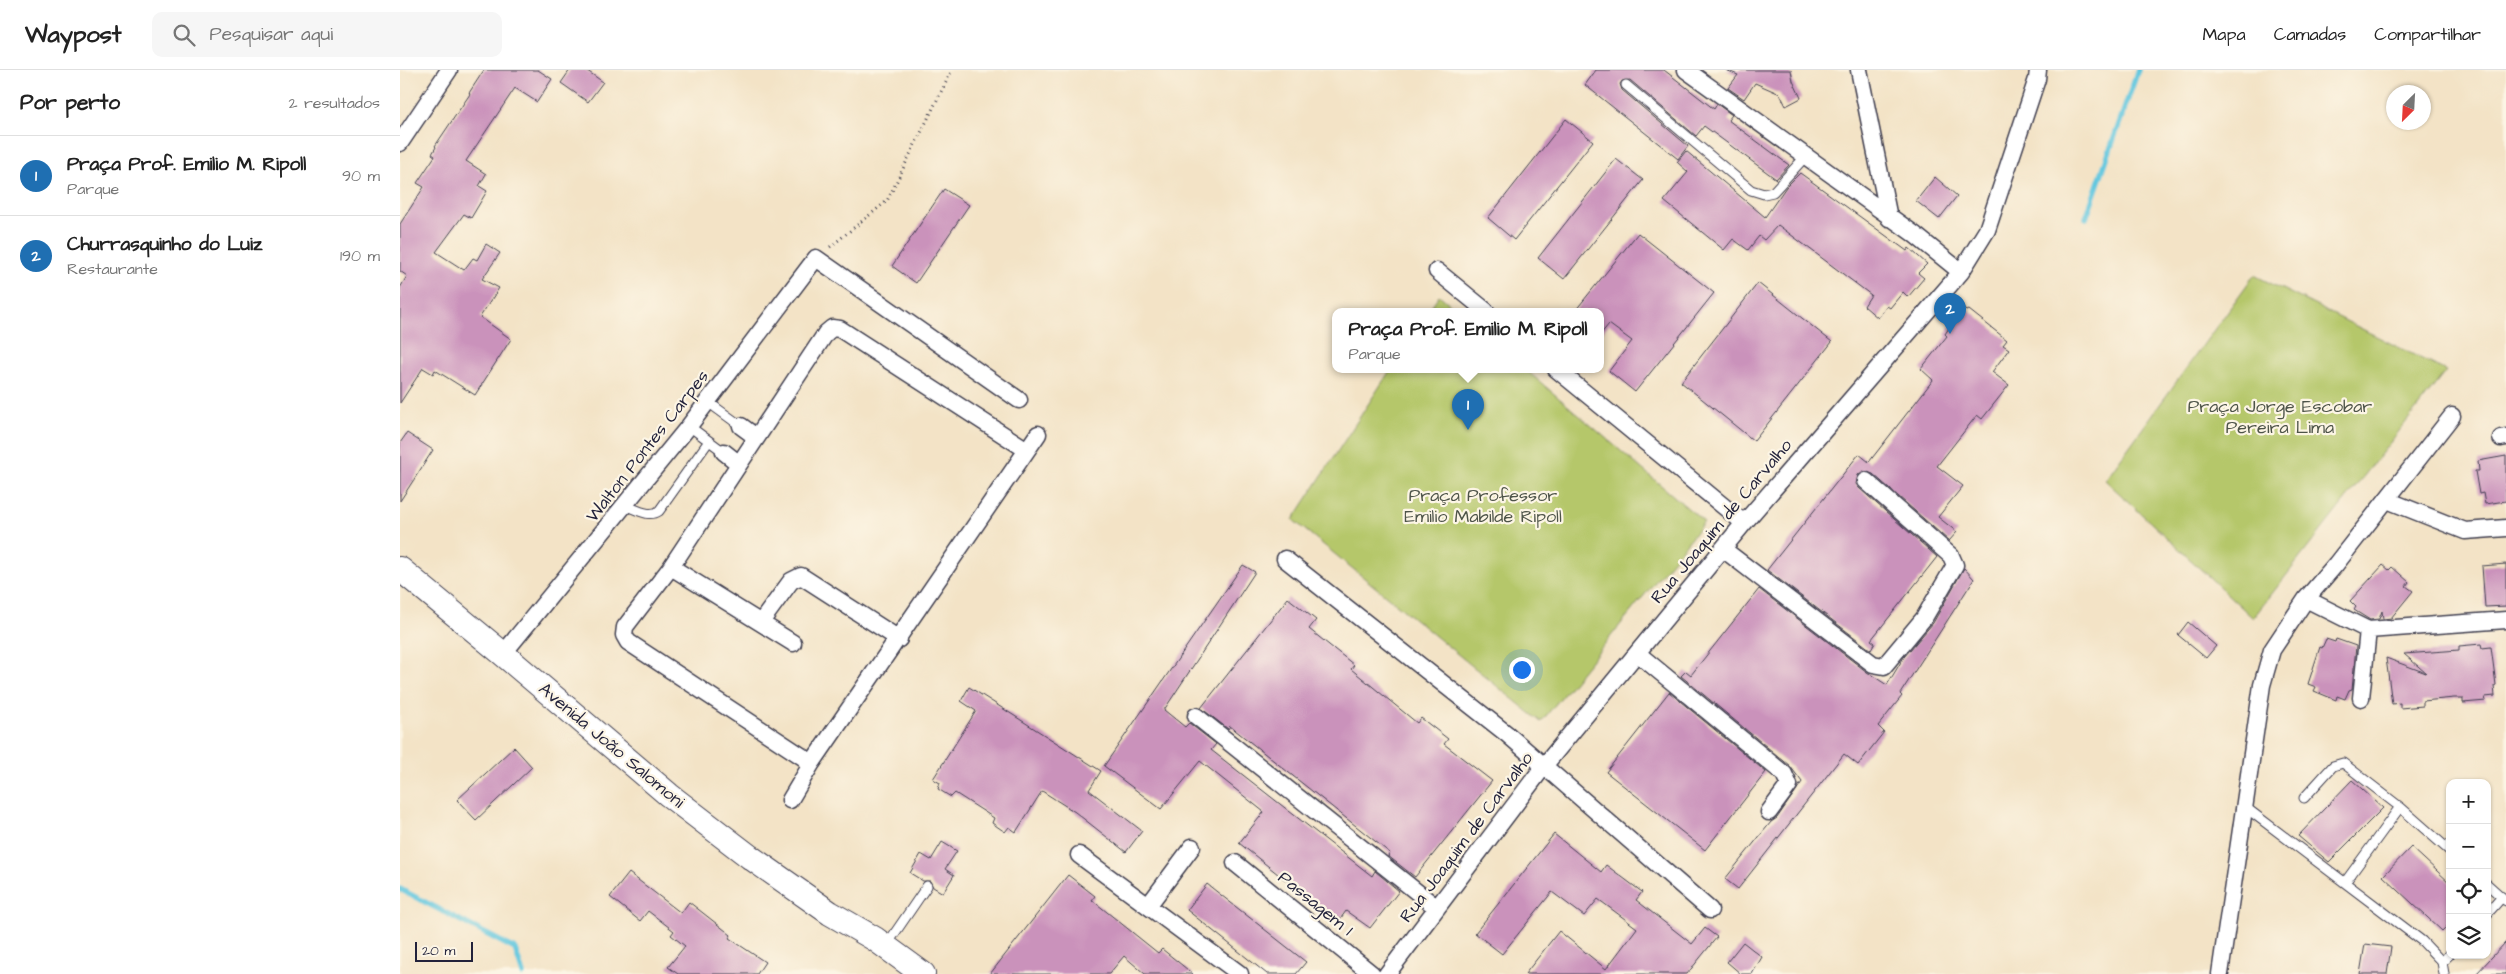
<!DOCTYPE html>
<html lang="pt">
<head>
<meta charset="utf-8">
<style>
  :root { --surface:#fff; --page:#f6f6f6; --text:#222; --muted:#767676; --line:#e0e0e0; --accent:#1f6fb2 }
  body { margin:0; font-family:"Architects Daughter",sans-serif; background:var(--page); color:var(--text) }
  .controls { position:absolute; right:15px; bottom:15px; display:grid; overflow:hidden; border-radius:10px; box-shadow:0 1px 4px #0004 }
  .controls button { width:45px; height:45px; display:grid; place-items:center; padding:0; border:0; border-bottom:1px solid var(--line); background:var(--surface); color:var(--text); font:25px sans-serif }
  .compass { position:absolute; left:1986px; top:15px; width:45px; height:45px; border-radius:50%; background:var(--surface); box-shadow:0 1px 4px #0004; rotate:204deg }
  .scale { position:absolute; left:15px; bottom:12px; width:58px; box-sizing:border-box; padding-left:5px; border:2px solid #22223b; border-top:0; font-size:14px; line-height:18px; white-space:nowrap; color:#22223b; -webkit-text-stroke:4px #fcf5e5; paint-order:stroke }
  .you { position:absolute; left:1121px; top:599px; width:18px; height:18px; margin:-12px; border:4px solid #fff; border-radius:50%; background:#1a73e8; box-shadow:0 0 0 8px #1a73e833 }
  .badge { display:grid; place-items:center; width:32px; height:32px; border-radius:50%; background:var(--accent); color:#fff; font-size:16px; font-weight:700 }
  .pin { position:absolute; translate:-50% -41px; filter:drop-shadow(0 1px 2px #0008) }
  .pin::after { content:''; position:absolute; top:26px; width:18px; height:15px; background:inherit; clip-path:polygon(0 0,100% 0,50% 100%) }
  .popup { position:absolute; left:932px; top:238px; width:272px; height:65px; box-sizing:border-box; display:grid; place-content:center; border-radius:10px; background:var(--surface); filter:drop-shadow(0 1px 4px #0005); font-size:16px; white-space:nowrap; color:var(--muted) }
  .popup b { font-size:19px; color:var(--text) }
  .popup::after { content:''; position:absolute; left:50%; top:100%; margin-left:-10px; border:10px solid transparent; border-top-color:var(--surface) }
  .list { margin:0; padding:0; list-style:none }
  h2 { display:flex; justify-content:space-between; align-items:center; height:65px; margin:0; padding:0 20px; font-size:21px }
  h2 small { font-size:16px; font-weight:400; color:var(--muted) }
  .list li { display:grid; grid-template-columns:32px 1fr auto; gap:15px; align-items:center; box-sizing:border-box; height:80px; padding:0 20px; border-top:1px solid var(--line) }
  .list b { display:block; font-size:19px; white-space:nowrap }
  .list p { margin:0; font-size:16px; white-space:nowrap; color:var(--muted) }
  .list em { font-size:16px; font-style:normal; color:var(--muted) }
  .icon { flex:none; width:28px; height:28px; fill:none; stroke:currentColor; stroke-width:2; stroke-linecap:round; stroke-linejoin:round }
  .map { position:relative; flex:none; width:2106px; height:904px; overflow:hidden }
  header { display:flex; align-items:center; gap:30px; box-sizing:border-box; height:70px; padding:0 25px; background:var(--surface); border-bottom:1px solid var(--line) }
  header strong { font-size:24px }
  nav { display:flex; gap:28px; margin-inline-start:auto; font-size:18px }
  .search { width:350px; height:45px; background:var(--page); display:flex; align-items:center; gap:12px; box-sizing:border-box; padding:0 18px; border-radius:10px; color:var(--muted); font-size:19px }
  main { display:flex }
  aside { flex:1; background:var(--surface) }
  .map>svg:first-child { display:block }
  .green { fill:#b5c76a; stroke:#6c7452 }
  .lines { fill:none; stroke-linecap:round; stroke-linejoin:round }
  .stream { stroke:#62c7df; stroke-width:5.5 }
  .building { fill:#ca92bb }
  .lane-casing { stroke:#413f50; stroke-width:11 }
  .street-casing { stroke:#413f50; stroke-width:19 }
  .secondary-casing { stroke:#413f50; stroke-width:26 }
  .path { stroke:#413f50; stroke-width:3; stroke-dasharray:1 4; stroke-linecap:butt }
  .lane { stroke:#fff; stroke-width:9 }
  .street { stroke:#fff; stroke-width:16 }
  .secondary { stroke:#fff; stroke-width:24 }
  .labels { text-anchor:middle; stroke-width:4.5; stroke-linejoin:round; paint-order:stroke }
  .park-label { font-size:18px; fill:#4e5449; stroke:#fcf5e5 }
  .street-label { font-size:18px; fill:#22223b; stroke:#fcf5e5 }
</style>
</head>
<body>
<header>
<strong>Waypost</strong>
<div class="search"><svg class="icon" aria-label="search" viewBox="0 0 24 24"><circle cx="10" cy="10" r="6"/><path d="M15 15l6 6"/></svg>Pesquisar aqui</div>
<nav><a>Mapa</a><a>Camadas</a><a>Compartilhar</a></nav>
</header>
<main>
<aside>
<h2>Por perto<small>2 resultados</small></h2>
<ul class="list">
<li><span class="badge">1</span><div><b>Praça Prof. Emilio M. Ripoll</b><p>Parque</p></div><em>90 m</em></li>
<li><span class="badge">2</span><div><b>Churrasquinho do Luiz</b><p>Restaurante</p></div><em>190 m</em></li>
</ul>
</aside>
<div class="map">
<svg width="2106" height="904" viewBox="0 0 2106 904">
  <rect width="100%" height="100%" fill="#fcf5e5"/>
  <filter id="ink" filterUnits="userSpaceOnUse"><feTurbulence type="fractalNoise" baseFrequency=".02" numOctaves="2"/><feDisplacementMap in="SourceGraphic" scale="10" xChannelSelector="R" yChannelSelector="G"/><feConvolveMatrix kernelMatrix="1 2 1 2 8 2 1 2 1" color-interpolation-filters="sRGB"/></filter>
  <filter id="wash" filterUnits="userSpaceOnUse"><feTurbulence type="fractalNoise" baseFrequency=".0096" numOctaves="4" result="noise"/><feDisplacementMap in="SourceGraphic" scale="20" xChannelSelector="R" yChannelSelector="G"/><feGaussianBlur stdDeviation="1.12" result="paint"/><feColorMatrix in="noise" values="0 0 0 0 0 0 0 0 0 0 0 0 0 0 0 0 0 1.4 0 .05"/><feComposite in="paint" operator="in"/></filter>
  <g filter="url(#wash)">
    <rect width="100%" height="100%" fill="#f3e3c6"/>
    <path class="green" d="M 1854,205 L 2046,301 L 1853,548 L 1705,410 Z
      M 1039,225 L 1058,241 L 1028,241 Z
      M 991,299 L 1125,299 L 1304,452 L 1141,652 L 893,450 Z"/>
    <g class="lines">
      <path class="stream" d="M 1686,148 L 1738,0
        M 0,819 L 115,879 L 123,904"/>
    </g>
    <g id="blocks">
      <path class="building" d="M 84,0 L 138,0 L 152,9 L 137,32 L 115,18 L 66,91 L 86,104 L 79,116 L 87,121 L 71,148 L 64,144 L 36,182 L 64,200 L 73,188 L 77,190 L 86,174 L 100,183 L 82,209 L 99,218 L 80,247 L 111,269 L 75,325 L 35,300 L 33,304 L 23,298 L 0,333 L 0,218 L 7,206 L 0,201 L 0,154 L 24,117 L 17,113 L 35,86 L 32,84 L 36,77 L 35,76 L 70,24 L 69,23 Z
        M 170,0 L 186,0 L 203,12 L 188,32 L 161,13 Z
        M 1196,0 L 1264,0 L 1314,39 L 1317,34 L 1332,45 L 1328,50 L 1389,95 L 1376,109 L 1304,56 L 1296,66 L 1230,10 L 1222,11 L 1220,14 L 1222,20 L 1288,76 L 1278,89 L 1185,15 Z
        M 1326,0 L 1391,0 L 1393,11 L 1401,28 L 1386,36 L 1380,24 L 1355,13 L 1344,29 L 1328,18 L 1338,5 Z
        M 1166,49 L 1193,71 L 1114,170 L 1088,148 Z
        M 1286,81 L 1365,147 L 1386,117 L 1400,103 L 1507,181 L 1509,178 L 1527,194 L 1518,203 L 1524,208 L 1508,227 L 1503,222 L 1490,238 L 1487,236 L 1478,248 L 1464,236 L 1471,225 L 1378,155 L 1364,170 L 1359,166 L 1348,180 L 1333,169 L 1324,180 L 1264,131 L 1288,102 L 1277,92 Z
        M 1216,89 L 1243,110 L 1164,209 L 1138,188 Z
        M 1535,107 L 1557,126 L 1539,149 L 1516,131 Z
        M 544,119 L 569,135 L 516,213 L 492,196 Z
        M 1238,163 L 1314,223 L 1235,322 L 1209,301 L 1232,271 L 1209,254 L 1200,265 L 1200,241 L 1175,241 Z
        M 1358,213 L 1432,272 L 1354,371 L 1281,312 Z
        M 1563,237 L 1567,241 L 1569,240 L 1607,270 L 1603,275 L 1609,279 L 1592,302 L 1609,315 L 1582,349 L 1577,345 L 1537,396 L 1563,416 L 1538,447 L 1557,462 L 1549,471 L 1473,404 L 1463,401 L 1458,405 L 1456,414 L 1459,418 L 1537,487 L 1471,570 L 1475,573 L 1471,580 L 1367,500 L 1459,384 L 1469,392 L 1533,310 L 1521,299 L 1547,266 L 1545,264 Z
        M 7,363 L 33,380 L 0,431 L 0,373 Z
        M 2106,386 L 2106,431 L 2085,434 L 2083,423 L 2079,424 L 2075,401 L 2079,401 L 2078,391 Z
        M 2106,494 L 2106,536 L 2085,537 L 2082,496 Z
        M 843,495 L 855,502 L 764,640 L 785,657 L 789,653 L 816,674 L 811,680 L 972,806 L 975,801 L 999,821 L 970,858 L 946,841 L 938,852 L 839,773 L 864,742 L 800,691 L 761,739 L 704,696 Z
        M 1983,495 L 1989,500 L 1992,497 L 2009,512 L 2006,516 L 2013,521 L 1991,548 L 1983,549 L 1982,541 L 1979,549 L 1970,550 L 1954,540 L 1956,537 L 1950,531 Z
        M 1564,498 L 1574,509 L 1500,624 L 1502,626 L 1478,656 L 1484,662 L 1458,695 L 1444,684 L 1338,819 L 1325,809 L 1371,752 L 1377,748 L 1402,712 L 1390,696 L 1281,606 L 1286,601 L 1291,605 L 1359,519 L 1467,602 L 1487,615 L 1504,587 L 1533,553 Z
        M 888,528 L 916,550 L 909,559 L 954,595 L 951,599 L 1017,653 L 1021,648 L 1048,669 L 1044,674 L 1092,711 L 1015,807 L 988,786 L 990,783 L 830,656 L 828,659 L 801,638 Z
        M 1788,552 L 1816,576 L 1806,588 L 1778,565 Z
        M 1926,569 L 1935,572 L 1936,569 L 1956,576 L 1952,619 L 1949,620 L 1945,629 L 1937,626 L 1936,630 L 1914,621 L 1916,617 L 1908,614 L 1920,577 L 1922,578 Z
        M 2081,574 L 2082,578 L 2091,577 L 2096,615 L 2094,616 L 2095,626 L 2085,627 L 2086,631 L 2063,633 L 2063,628 L 2054,628 L 2023,631 L 2023,636 L 2000,638 L 2000,633 L 1992,634 L 1986,588 L 2026,603 L 2004,584 L 2059,580 L 2059,576 Z
        M 569,617 L 701,701 L 689,720 L 742,761 L 726,782 L 675,742 L 642,721 L 616,762 L 609,757 L 605,762 L 592,753 L 594,748 L 555,723 L 551,727 L 538,719 L 540,713 L 533,709 L 576,641 L 561,631 Z
        M 1269,622 L 1366,702 L 1305,780 L 1206,702 Z
        M 114,677 L 132,697 L 76,750 L 57,730 Z
        M 1952,710 L 1983,738 L 1929,792 L 1898,766 Z
        M 1154,764 L 1201,802 L 1206,795 L 1242,822 L 1236,830 L 1292,874 L 1305,858 L 1317,867 L 1287,904 L 1125,904 L 1159,861 L 1206,899 L 1237,858 L 1198,829 L 1184,846 L 1152,822 L 1102,884 L 1075,863 Z
        M 542,772 L 557,781 L 545,799 L 554,805 L 543,823 L 533,817 L 530,811 L 523,811 L 510,803 L 521,784 L 531,790 Z
        M 2011,777 L 2050,813 L 2050,853 L 2042,861 L 1983,806 Z
        M 229,803 L 281,843 L 289,832 L 331,865 L 329,868 L 365,892 L 357,904 L 278,904 L 268,897 L 285,876 L 271,865 L 274,861 L 248,841 L 240,851 L 210,827 Z
        M 668,805 L 695,826 L 692,830 L 758,883 L 762,879 L 793,904 L 745,904 L 724,886 L 709,904 L 590,904 Z
        M 807,814 L 906,892 L 896,904 L 867,904 L 787,840 Z
        M 1343,872 L 1362,887 L 1352,904 L 1341,904 L 1327,892 Z
        M 2106,872 L 2106,904 L 2076,904 Z
        M 1965,874 L 1991,877 L 1987,904 L 1960,904 Z"/>
    </g>
  </g>
  <g filter="url(#ink)">
    <use href="#blocks" fill-opacity="0" stroke="#413f50" stroke-width="1"/>
    <g class="lines">
      <defs>
        <path id="lane" d="M 1226,15 L 1351,120 L 1364,124 L 1373,122 L 1405,87
          M 308,332 L 341,356
          M 289,356 L 324,382
          M 226,436 C 236,439 249,448 259,441 L 309,371
          M 1904,728 L 1933,696 L 1943,693 L 2000,737 L 2050,781
          M 1845,737 L 2022,871 L 2042,892 L 2044,904
          M 1946,811 L 2000,737
          M 2087,814 L 2106,831
          M 2087,844 L 2102,827
          M 486,876 L 527,816
          M 2042,892 L 2050,884"/>
        <path id="street" d="M 1286,0 L 1514,164 L 1561,202
          M 1459,0 L 1489,148
          M 0,73 L 49,0
          M 1037,201 L 1086,241
          M 1156,299 L 1344,453
          M 341,356 L 356,367
          M 2101,368 L 2106,367
          M 324,382 L 338,393
          M 1987,430 L 2065,461 L 2106,458
          M 1323,479 L 1473,594 L 1484,596 L 1524,548 L 1555,495 L 1551,486 L 1466,411
          M 885,489 L 1107,664 L 1310,840
          M 271,497 L 393,573
          M 1906,529 L 1968,560 L 2106,550
          M 361,552 L 391,511 L 401,506 L 499,569
          M 1237,583 L 1384,704 L 1389,715 L 1369,742
          M 103,584 L 289,356 L 416,188 L 619,330
          M 1961,628 L 1968,560
          M 796,646 L 1037,838
          M 412,693 L 228,572 L 224,565 L 225,557 L 271,497 L 426,263 L 432,258 L 440,259 L 627,380
          M 390,730 L 412,693 L 638,364
          M 679,785 L 840,904
          M 835,793 L 972,904
          M 748,836 L 792,777
          M 987,904 L 1144,696 L 1344,453 L 1561,202 L 1587,160 L 1637,9 L 1638,0
          M 1820,904 L 1862,615 L 1872,580 L 1906,529 L 1936,494 L 2052,346"/>
        <path id="secondary" d="M 0,499 L 103,584 L 269,725 L 350,787 L 430,843 L 475,869 L 523,904"/>
      </defs>
      <use href="#lane" class="lane-casing"/>
      <use href="#street" class="street-casing"/>
      <use href="#secondary" class="secondary-casing"/>
      <path class="path" d="M 430,177 L 487,131 L 552,0"/>
      <use href="#lane" class="lane"/>
      <use href="#street" class="street"/>
      <use href="#secondary" class="secondary"/>
    </g>
  </g>
  <g class="labels">
    <g class="park-label">
      <text x="1880" y="342">Praça Jorge Escobar<tspan x="1880" dy="21">Pereira Lima</tspan></text>
      <text x="1083" y="431">Praça Professor<tspan x="1083" dy="21">Emilio Mabilde Ripoll</tspan></text>
    </g>
    <g class="street-label">
      <text transform="translate(247 376) rotate(-52)" y="6">Walton Pontes Carpes</text>
      <text transform="translate(1321 451) rotate(-50)" y="6">Rua Joaquim de Carvalho</text>
      <text transform="translate(212 675) rotate(40)" y="6">Avenida João Salomoni</text>
      <text transform="translate(1066 767) rotate(-53)" y="6">Rua Joaquim de Carvalho</text>
      <text transform="translate(916 833) rotate(39)" y="6">Passagem 1</text>
    </g>
  </g>
</svg>
<div class="controls">
<button>+</button>
<button>−</button>
<button><svg class="icon" aria-label="locate" viewBox="0 0 24 24"><circle cx="12" cy="12" r="6"/><path d="M12 2v4M12 18v4M2 12h4M18 12h4"/></svg></button>
<button><svg class="icon" aria-label="layers" viewBox="0 0 24 24"><path d="M12 4l9 5-9 5-9-5zM3 14l9 5 9-5"/></svg></button>
</div>
<svg class="compass" viewBox="-18 -18 36 36"><path d="M0-13l5 13h-10z" fill="#e53935"/><path d="M0 13l5-13h-10z" fill="#767676"/></svg>
<div class="scale">20 m</div>
<div class="you"></div>
<div class="pin badge" style="left:1068px;top:360px">1</div>
<div class="popup"><b>Praça Prof. Emilio M. Ripoll</b>Parque</div>
<div class="pin badge" style="left:1550px;top:264px">2</div>
</div>
</main>
</body>
</html>
